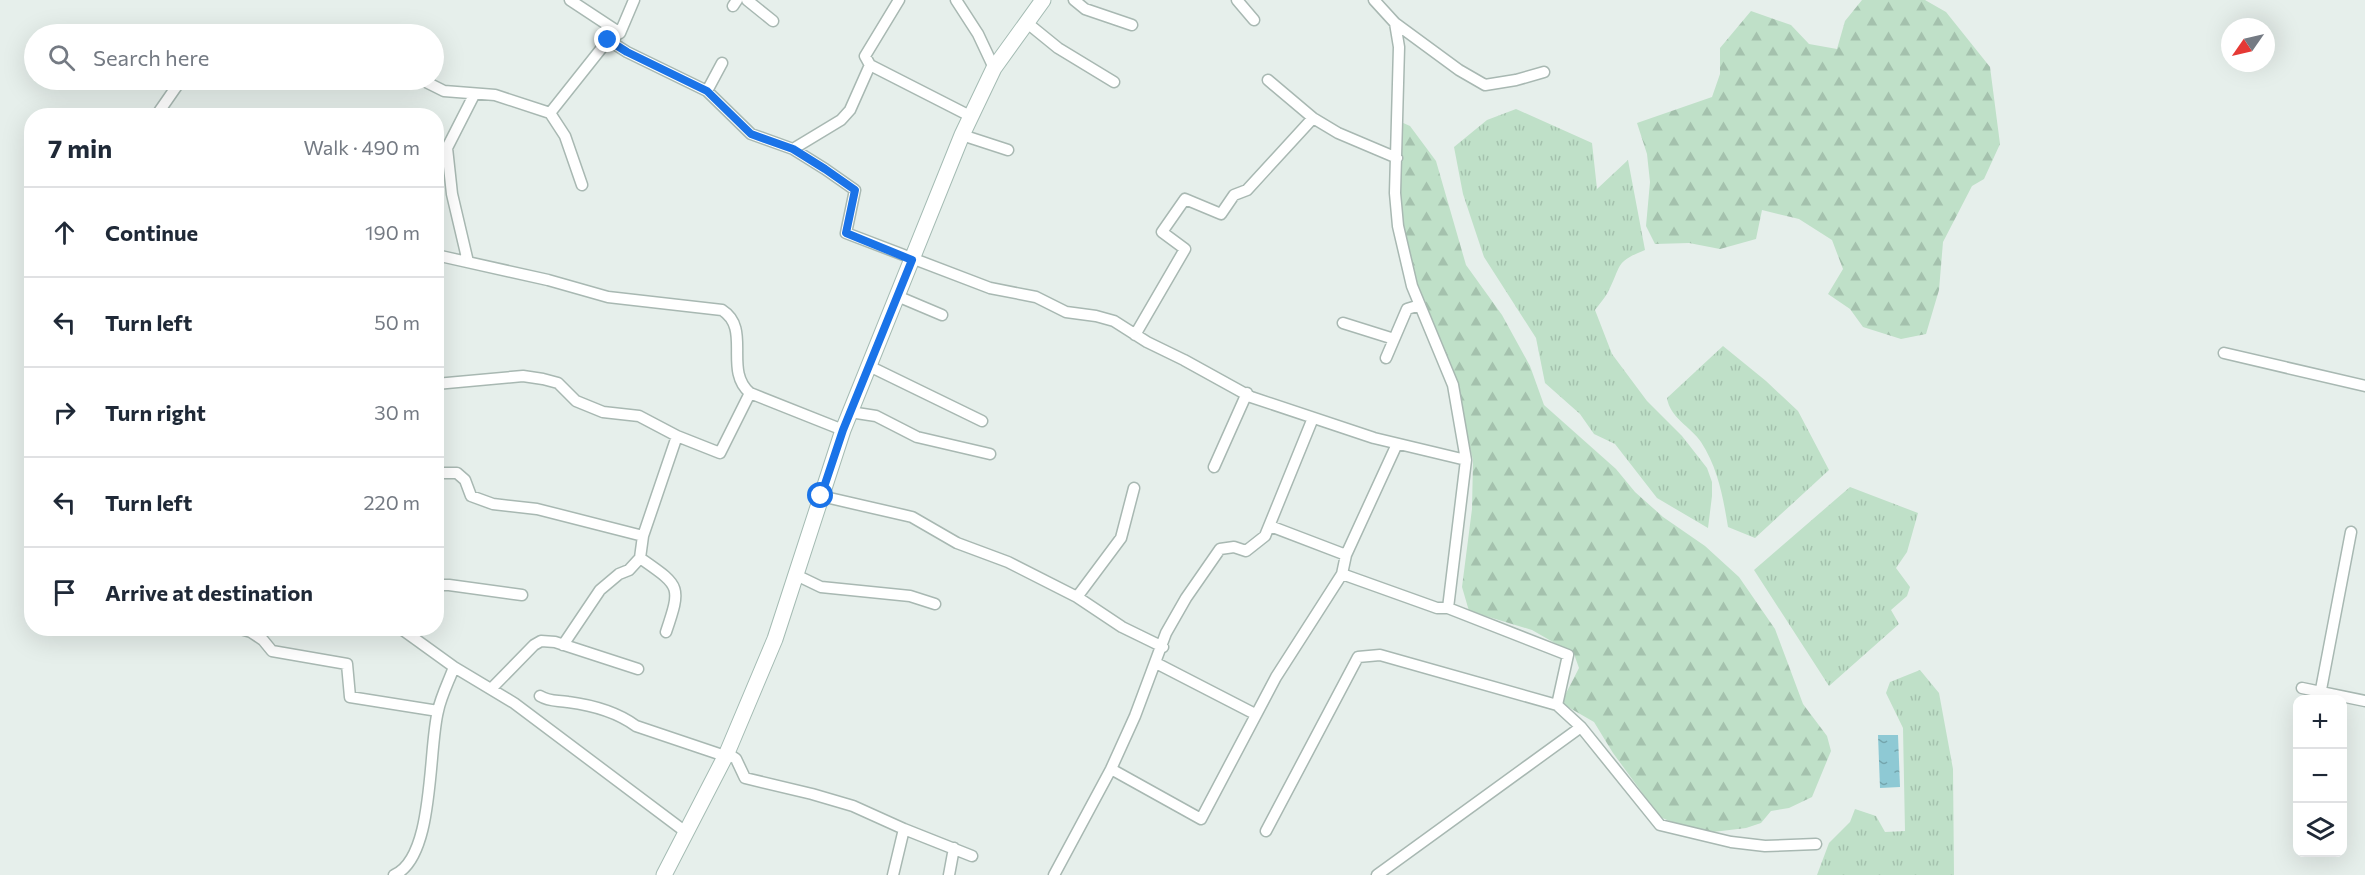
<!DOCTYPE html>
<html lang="en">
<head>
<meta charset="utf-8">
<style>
  :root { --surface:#fff; --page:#f6f6f7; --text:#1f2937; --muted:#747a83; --line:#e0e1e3 }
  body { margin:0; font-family:Commissioner,sans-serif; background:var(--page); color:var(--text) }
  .controls { position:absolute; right:18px; bottom:18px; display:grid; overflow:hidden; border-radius:12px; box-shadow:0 6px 24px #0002 }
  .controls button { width:54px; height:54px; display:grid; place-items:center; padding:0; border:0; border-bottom:2px solid var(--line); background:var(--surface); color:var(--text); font:30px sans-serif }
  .compass { position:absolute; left:2221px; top:18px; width:54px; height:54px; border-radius:50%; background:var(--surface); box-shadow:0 6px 24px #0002; rotate:236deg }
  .stop { position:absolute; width:18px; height:18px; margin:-14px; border:4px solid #1a73e8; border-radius:50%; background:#fff }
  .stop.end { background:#1a73e8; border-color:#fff; box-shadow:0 2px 6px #0008 }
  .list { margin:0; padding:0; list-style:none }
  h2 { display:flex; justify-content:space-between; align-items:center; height:78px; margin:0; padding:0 24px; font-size:26px }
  h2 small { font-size:20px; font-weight:400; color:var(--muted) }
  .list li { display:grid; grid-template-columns:39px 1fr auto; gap:18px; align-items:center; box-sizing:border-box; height:90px; padding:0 24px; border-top:2px solid var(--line) }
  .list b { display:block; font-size:22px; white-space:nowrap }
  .list em { font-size:20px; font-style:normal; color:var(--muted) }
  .icon { flex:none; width:33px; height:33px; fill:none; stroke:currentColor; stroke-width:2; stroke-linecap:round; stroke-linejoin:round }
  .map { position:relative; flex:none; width:2365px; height:875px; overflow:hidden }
  .search { position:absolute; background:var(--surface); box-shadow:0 6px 24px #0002; left:24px; top:24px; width:420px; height:66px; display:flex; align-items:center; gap:15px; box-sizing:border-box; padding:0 21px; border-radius:33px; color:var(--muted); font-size:22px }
  .panel { position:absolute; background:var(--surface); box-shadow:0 6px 24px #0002; left:24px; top:108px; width:420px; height:528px; border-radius:24px }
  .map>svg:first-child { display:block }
  .grass { fill:url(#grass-tufts) }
  .forest { fill:url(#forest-firs) }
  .water { fill:url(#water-ripples) }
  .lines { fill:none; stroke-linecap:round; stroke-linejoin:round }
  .street-casing { stroke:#a8b8b2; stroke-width:13 }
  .secondary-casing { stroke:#a4bbb3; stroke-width:17 }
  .street { stroke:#fff; stroke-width:10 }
  .secondary { stroke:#fff; stroke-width:15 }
  .route { stroke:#1a73e8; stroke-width:8 }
</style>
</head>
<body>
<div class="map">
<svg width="2365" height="875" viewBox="0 0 2365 875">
  <defs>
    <pattern id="grass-tufts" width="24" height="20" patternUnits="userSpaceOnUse" patternTransform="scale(1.5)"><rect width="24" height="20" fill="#bfe0c8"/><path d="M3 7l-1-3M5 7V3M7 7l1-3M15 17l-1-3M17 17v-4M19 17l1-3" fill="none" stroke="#a4c1ad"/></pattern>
    <pattern id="forest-firs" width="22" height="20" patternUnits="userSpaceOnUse" patternTransform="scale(1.5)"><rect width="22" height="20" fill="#bfe0c8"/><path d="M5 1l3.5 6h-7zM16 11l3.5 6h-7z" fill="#a4c1ad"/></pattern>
    <pattern id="water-ripples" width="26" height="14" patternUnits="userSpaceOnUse" patternTransform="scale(1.5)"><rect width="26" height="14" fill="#8ec9d4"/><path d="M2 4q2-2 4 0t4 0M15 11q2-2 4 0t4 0" fill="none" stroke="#74a5ad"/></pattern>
  </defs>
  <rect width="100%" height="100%" fill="#e6efeb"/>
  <path class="grass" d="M 1516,109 L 1592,143 L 1597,189 L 1628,160 L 1645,250 C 1615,262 1622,264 1609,290 C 1606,297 1600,303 1595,310 L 1612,354 L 1647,401 L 1682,436 L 1707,468 L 1712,482 L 1712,496 L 1708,528 L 1657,498 L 1615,444 L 1594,434 L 1580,414 L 1545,383 L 1536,338 L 1484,257 L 1463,194 L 1454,147 L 1487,120 Z
    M 1723,346 L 1766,381 L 1798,411 L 1829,470 L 1755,538 L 1728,527 C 1723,497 1718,468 1701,442 C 1690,426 1670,418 1667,398 Z
    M 1850,487 L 1918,513 L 1907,552 L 1896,568 L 1910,587 L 1907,596 L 1891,610 L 1899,624 L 1829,686 L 1754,570 Z
    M 1920,670 L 1939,693 L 1953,769 L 1954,875 L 1817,875 L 1829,843 L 1850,822 L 1855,809 L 1876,816 L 1885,832 L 1905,831 L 1903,728 L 1886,693 L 1890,682 Z"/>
  <path class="forest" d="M 1862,0 L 1925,0 L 1946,12 L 1990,67 L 2000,144 L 1984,179 L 1972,186 L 1943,242 L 1939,290 L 1926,334 L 1901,339 L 1863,327 L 1850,309 L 1828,294 L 1843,269 L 1832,240 L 1799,219 L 1762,210 L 1756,239 L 1720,249 L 1689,243 L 1655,244 L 1646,226 L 1650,182 L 1647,154 L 1637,123 L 1712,97 L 1720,74 L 1720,48 L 1751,11 L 1791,25 L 1809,44 L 1837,49 L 1845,21 Z
    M 1392,118 L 1410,126 L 1436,161 L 1466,265 L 1502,315 L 1530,366 L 1544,405 L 1616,469 L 1635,492 L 1663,517 L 1705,546 L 1739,577 L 1775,629 L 1803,704 L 1827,736 L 1831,751 L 1812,797 L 1789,808 L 1771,811 L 1761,823 L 1746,828 L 1713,832 L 1686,828 L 1660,817 L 1613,753 L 1594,722 L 1561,703 L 1579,668 L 1574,654 L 1532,630 L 1469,611 L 1462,587 L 1472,509 L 1473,460 L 1453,381 L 1407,266 Z"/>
  <path class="water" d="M 1878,735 L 1898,735 L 1900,787 L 1880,788 Z"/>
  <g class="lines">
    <defs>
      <path id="street" d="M 570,0 L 620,33
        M 747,0 L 773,21
        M 899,0 L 865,56 L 870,65 L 972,117
        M 956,0 L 978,34 L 994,68
        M 1074,0 L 1085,9 L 1132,25
        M 1237,0 L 1254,20
        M 1374,0 L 1395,23 L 1399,47 L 1395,193 L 1398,226 L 1412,286 L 1453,385 L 1466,460 L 1448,608
        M 733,6 L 737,0
        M 1026,22 L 1058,48 L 1114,82
        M 1395,23 L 1459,70 L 1485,85 L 1516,80 L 1544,72
        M 608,40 L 627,52 L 707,91 L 751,134 L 793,149 L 825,169 L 855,190 L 846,233 L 990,288 L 1036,297 L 1066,312 L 1096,316 L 1114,321 L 1147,342 L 1184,360 L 1251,397 L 1374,438 L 1466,460
        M 422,80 L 444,91 L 495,95 L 550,113 L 565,136 L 582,185
        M 1268,80 L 1313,118 L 1338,133 L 1397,158
        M 707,91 L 722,63
        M 550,113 L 608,40 L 620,33 L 634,0
        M 156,116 L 181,80
        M 962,135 L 1008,150
        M 793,149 L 841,120 L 850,110 L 870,65
        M 436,255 L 548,280 L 608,297 L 722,310 C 752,329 723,370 750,393 L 843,430
        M 468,262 L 452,194 L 447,148 L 474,95
        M 897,296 L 942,315
        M 1343,323 L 1394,339
        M 1135,335 L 1185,249 L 1162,232 L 1185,199 L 1221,214 L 1234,195 L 1247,190 L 1313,118
        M 2224,353 L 2365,386
        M 1386,358 L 1407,309 L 1420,305
        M 869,366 L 982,421
        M 436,384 L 523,376 L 543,379 L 558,383 L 576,401 L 603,412 L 639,416 L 677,436 L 720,453 L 750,393
        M 850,412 L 876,416 L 917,437 L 990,454
        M 1214,467 L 1247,393
        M 436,473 L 457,473 L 465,480 L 471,496 L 493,504 L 537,509 L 643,536
        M 821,496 L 912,517 L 957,543 L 1008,562 L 1077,597 L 1122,627 L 1163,647
        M 1270,526 L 1346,555
        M 640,558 C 680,586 682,585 666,632
        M 1342,574 L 1437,608 L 1448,608 L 1568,655 L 1557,705 L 1581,727 L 1660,825 L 1731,842 L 1765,846 L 1816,844
        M 796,575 L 821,587 L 910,596 L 935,604
        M 436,585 L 449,585 L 522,595
        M 1077,597 L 1121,538 L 1134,488
        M 237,628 L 251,632 L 263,640 L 272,651 L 347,664 L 350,697 L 438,711
        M 400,628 L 454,667 L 514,703 L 687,833
        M 563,645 L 600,590 L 619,574 L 629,570 L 640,558 L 643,536 L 677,436
        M 1156,663 L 1255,714
        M 2302,688 L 2365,701
        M 491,689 L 534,645 L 541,641 L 555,642 L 638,669
        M 540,696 C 550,702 557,700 568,702 C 591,705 617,712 636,726 L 725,756
        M 2319,700 L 2351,532
        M 727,753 L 736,759 L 745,778 L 812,794 L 853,806 L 904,829 L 972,856
        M 1111,769 L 1201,819 L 1276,677 L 1342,574 L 1346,555 L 1397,444
        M 1266,831 L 1358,657 L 1380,655 L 1557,705
        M 394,875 C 435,858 428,749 438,711 C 441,696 449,681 454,667
        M 893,875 L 904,829
        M 949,875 L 954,848
        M 1054,875 L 1111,769 L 1135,716 L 1166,633 L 1186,598 L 1220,549 L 1234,547 L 1246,551 L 1265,536 L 1313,418
        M 1377,875 L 1581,727"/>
      <path id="secondary" d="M 664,875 L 727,753 L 775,639 L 843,430 L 962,135 L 994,68 L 1043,0"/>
    </defs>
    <use href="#street" class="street-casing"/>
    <use href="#secondary" class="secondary-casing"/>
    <use href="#street" class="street"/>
    <use href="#secondary" class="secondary"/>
  </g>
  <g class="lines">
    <path class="route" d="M 608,40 L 627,52 L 707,91 L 751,134 L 793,149 L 825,169 L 855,190 L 846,233 L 912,260 L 843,430 L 821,496"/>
  </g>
</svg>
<div class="controls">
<button>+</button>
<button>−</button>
<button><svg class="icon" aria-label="layers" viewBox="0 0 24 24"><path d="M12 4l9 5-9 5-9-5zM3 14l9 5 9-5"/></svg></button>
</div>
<svg class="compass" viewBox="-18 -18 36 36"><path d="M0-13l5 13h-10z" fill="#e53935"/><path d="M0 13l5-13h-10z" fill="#747a83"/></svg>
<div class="stop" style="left:821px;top:496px"></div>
<div class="stop end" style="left:608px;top:40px"></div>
<div class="search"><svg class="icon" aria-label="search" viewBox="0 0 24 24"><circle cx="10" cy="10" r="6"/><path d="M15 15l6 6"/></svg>Search here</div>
<section class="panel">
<h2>7 min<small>Walk · 490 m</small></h2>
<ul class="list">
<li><svg class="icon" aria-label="ahead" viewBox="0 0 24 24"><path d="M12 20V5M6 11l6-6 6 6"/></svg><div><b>Continue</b></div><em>190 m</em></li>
<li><svg class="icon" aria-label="left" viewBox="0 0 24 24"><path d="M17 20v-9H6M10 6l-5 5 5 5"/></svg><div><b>Turn left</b></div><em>50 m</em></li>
<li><svg class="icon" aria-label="right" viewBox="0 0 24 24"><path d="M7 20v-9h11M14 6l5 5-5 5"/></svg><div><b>Turn right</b></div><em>30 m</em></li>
<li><svg class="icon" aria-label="left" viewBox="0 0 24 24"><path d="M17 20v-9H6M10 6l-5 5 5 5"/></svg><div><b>Turn left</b></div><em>220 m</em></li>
<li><svg class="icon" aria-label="arrive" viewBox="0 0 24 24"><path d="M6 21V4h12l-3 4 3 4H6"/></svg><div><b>Arrive at destination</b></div></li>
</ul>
</section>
</div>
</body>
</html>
